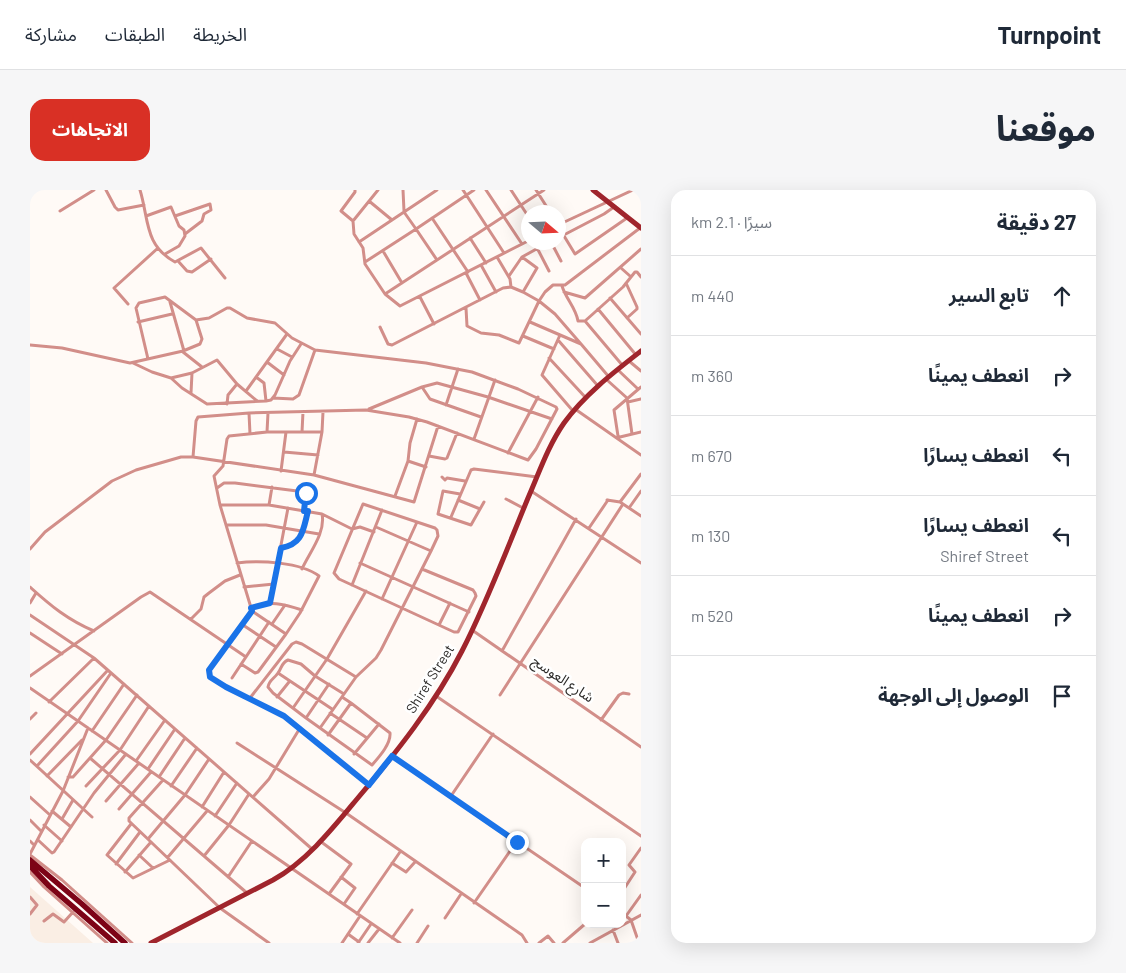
<!DOCTYPE html>
<html lang="ar">
<head>
<meta charset="utf-8">
<style>
  :root { --surface:#fff; --page:#f6f6f7; --text:#1f2937; --muted:#747a83; --line:#e0e1e3; --accent:#d93025 }
  body { margin:0; font-family:Barlow,"Noto Sans Arabic",sans-serif; background:var(--page); color:var(--text); direction:rtl }
  .controls { position:absolute; right:15px; bottom:15px; display:grid; overflow:hidden; border-radius:10px; box-shadow:0 5px 20px #0002 }
  .controls button { width:45px; height:45px; display:grid; place-items:center; padding:0; border:0; border-bottom:1px solid var(--line); background:var(--surface); color:var(--text); font:25px sans-serif }
  .compass { position:absolute; left:491px; top:15px; width:45px; height:45px; border-radius:50%; background:var(--surface); box-shadow:0 5px 20px #0002; rotate:109deg }
  .stop { position:absolute; width:15px; height:15px; margin:-11px; border:4px solid #1a73e8; border-radius:50%; background:#fff }
  .stop.end { background:#1a73e8; border-color:#fff; box-shadow:0 1px 5px #0008 }
  .list { margin:0; padding:0; list-style:none }
  h2 { display:flex; justify-content:space-between; align-items:center; height:65px; margin:0; padding:0 20px; font-size:21px }
  h2 small { font-size:16px; font-weight:400; color:var(--muted) }
  .list li { display:grid; grid-template-columns:32px 1fr auto; gap:15px; align-items:center; box-sizing:border-box; height:80px; padding:0 20px; border-top:1px solid var(--line) }
  .list b { display:block; font-size:19px; white-space:nowrap }
  .list p { margin:0; font-size:16px; white-space:nowrap; color:var(--muted) }
  .list em { font-size:16px; font-style:normal; color:var(--muted) }
  .icon { flex:none; width:28px; height:28px; fill:none; stroke:currentColor; stroke-width:2; stroke-linecap:round; stroke-linejoin:round }
  .map { position:relative; flex:none; width:611px; height:753px; overflow:hidden; direction:ltr; border-radius:15px }
  header { display:flex; align-items:center; gap:30px; box-sizing:border-box; height:70px; padding:0 25px; background:var(--surface); border-bottom:1px solid var(--line) }
  header strong { font-size:24px }
  nav { display:flex; gap:28px; margin-inline-start:auto; font-size:18px }
  .intro { display:flex; align-items:center; justify-content:space-between; box-sizing:border-box; height:120px; padding:0 30px }
  h1 { margin:0; font-size:35px }
  .button { padding:12px 22px; border-radius:15px; background:var(--accent); color:#fff; font-size:18px; font-weight:700 }
  main { display:flex; gap:30px; padding:0 30px }
  aside { flex:1; background:var(--surface); border-radius:15px; box-shadow:0 5px 20px #0002 }
  .map>svg:first-child { display:block }
  .built { fill:#faeee4 }
  .lines { fill:none; stroke-linecap:round; stroke-linejoin:round }
  .minor { stroke:#d28e89; stroke-width:3 }
  .major { stroke:#a0252c; stroke-width:5 }
  .highway { stroke:#7d0316; stroke-width:5.5 }
  .route { stroke:#1a73e8; stroke-width:6 }
  .labels { text-anchor:middle; stroke-width:5; stroke-linejoin:round; paint-order:stroke }
  .street-label { font-size:14px; fill:#2b2927; stroke:#fff }
</style>
</head>
<body>
<header>
<strong>Turnpoint</strong>
<nav><a>الخريطة</a><a>الطبقات</a><a>مشاركة</a></nav>
</header>
<div class="intro"><h1>موقعنا</h1><a class="button">الاتجاهات</a></div>
<main>
<aside>
<h2>27 دقيقة<small>سيرًا · 2.1 km</small></h2>
<ul class="list">
<li><svg class="icon" aria-label="ahead" viewBox="0 0 24 24"><path d="M12 20V5M6 11l6-6 6 6"/></svg><div><b>تابع السير</b></div><em>440 m</em></li>
<li><svg class="icon" aria-label="right" viewBox="0 0 24 24"><path d="M7 20v-9h11M14 6l5 5-5 5"/></svg><div><b>انعطف يمينًا</b></div><em>360 m</em></li>
<li><svg class="icon" aria-label="left" viewBox="0 0 24 24"><path d="M17 20v-9H6M10 6l-5 5 5 5"/></svg><div><b>انعطف يسارًا</b></div><em>670 m</em></li>
<li><svg class="icon" aria-label="left" viewBox="0 0 24 24"><path d="M17 20v-9H6M10 6l-5 5 5 5"/></svg><div><b>انعطف يسارًا</b><p>Shiref Street</p></div><em>130 m</em></li>
<li><svg class="icon" aria-label="right" viewBox="0 0 24 24"><path d="M7 20v-9h11M14 6l5 5-5 5"/></svg><div><b>انعطف يمينًا</b></div><em>520 m</em></li>
<li><svg class="icon" aria-label="arrive" viewBox="0 0 24 24"><path d="M6 21V4h12l-3 4 3 4H6"/></svg><div><b>الوصول إلى الوجهة</b></div></li>
</ul>
</aside>
<div class="map">
<svg width="611" height="753" viewBox="0 0 611 753">
  <rect width="100%" height="100%" fill="#fffaf6"/>
  <path class="built" d="M 0,697 L 63,753 L 0,753 Z"/>
  <g class="lines">
    <path class="minor" d="M 76,0 L 85,17 L 88,20 L 114,15
      M 110,0 C 119,29 114,55 145,72 L 171,58 L 195,88
      M 325,0 L 325,2 L 311,21 L 323,31 L 324,44 L 333,58 L 335,74 L 355,104 L 370,116 L 498,51
      M 373,0 L 374,21
      M 433,0 L 474,63
      M 456,0 L 492,54
      M 481,0 L 498,26
      M 506,0 L 520,22
      M 339,11 L 362,30
      M 30,21 L 64,0
      M 374,22 L 407,0
      M 116,26 L 141,17 L 149,36 L 154,40 L 155,46 L 149,56 L 135,64
      M 145,26 L 180,14 L 181,20 L 174,24 L 172,31 L 155,44
      M 402,28 L 438,82
      M 323,31 L 348,0
      M 528,35 L 603,0
      M 528,36 L 545,64 L 597,28
      M 440,48 L 456,73
      M 528,48 L 574,24 L 584,17
      M 329,52 L 374,22 L 386,39 L 444,0
      M 504,52 L 519,81
      M 521,52 L 531,71
      M 353,61 L 372,93
      M 467,67 L 480,89 L 481,97 L 493,102
      M 148,71 L 157,81 L 162,82 L 181,69
      M 335,72 L 386,39 L 407,70
      M 451,75 L 466,102
      M 591,78 L 600,86
      M 436,83 L 450,110
      M 479,86 L 492,67 L 519,52
      M 596,93 L 607,117 L 607,119 L 597,128
      M 532,96 C 536,109 546,118 548,131 L 555,131
      M 534,102 L 555,108 L 611,59
      M 355,104 L 514,0
      M 390,107 L 404,134
      M 580,108 L 611,144
      M 140,112 L 154,161
      M 98,114 L 84,98 L 128,58
      M 436,118 L 437,136 L 451,143 L 469,145 L 489,153 L 509,111 L 493,102 L 507,78 L 492,67
      M 568,119 L 606,165
      M 108,132 L 142,124
      M 500,132 L 551,154 L 579,187
      M 350,137 L 358,154 L 362,155 L 473,98 L 481,97
      M 530,145 L 512,185 L 543,221
      M 493,146 L 524,159
      M 528,150 L 568,196
      M 551,154 L 525,124 L 509,111 L 515,102 L 523,95 L 535,95 L 610,38
      M 0,155 L 32,158 L 100,173 L 153,161 L 170,154 L 172,149 L 166,130 L 135,107 L 109,113 L 106,118 L 118,169
      M 247,159 L 262,167
      M 153,162 L 172,177
      M 519,168 L 556,208
      M 599,171 L 611,181
      M 237,172 L 254,185
      M 103,173 L 122,182 L 141,188 L 152,198 L 177,214 L 236,211 L 241,210 L 245,205 L 260,171 L 271,154
      M 593,176 L 555,131 L 593,97 L 605,82 L 607,82 L 611,87
      M 588,180 L 608,199
      M 226,187 L 234,193 L 236,211
      M 141,188 L 162,183 L 187,170 L 207,194 L 227,211
      M 577,190 L 597,208 L 602,244
      M 392,197 L 400,209 L 451,227
      M 611,197 L 584,220 L 588,246 L 590,247 L 611,242
      M 216,201 L 257,144
      M 161,203 L 162,183
      M 243,208 L 263,209 L 269,205 L 285,160
      M 598,212 L 611,209
      M 197,214 L 198,205 L 207,194
      M 416,215 L 428,179
      M 339,219 L 392,197 L 407,193 L 458,207 L 522,229
      M 545,219 L 611,265
      M 219,223 L 220,244
      M 237,242 L 238,223
      M 272,242 L 273,222
      M 444,249 L 465,190
      M 254,262 L 288,265
      M 478,263 L 508,207
      M 399,266 L 415,269 L 417,268 L 427,243
      M 163,267 L 166,231 L 168,227 L 219,223 L 336,220 L 379,227 L 397,232 L 498,270 L 506,259 L 527,219 L 526,217 L 488,199 L 442,182 L 396,173 L 285,160 L 262,148 L 245,133 L 217,128 L 200,118 L 197,118 L 179,128 L 166,130
      M 378,271 L 396,277
      M 251,281 L 256,242
      M 284,285 L 384,312 L 408,236
      M 412,287 L 415,290 L 417,288 L 435,291
      M 187,298 L 194,293 L 205,293 L 275,302 L 277,304 L 274,321
      M 501,301 L 611,373
      M 430,304 L 413,301 L 408,324 L 441,335 L 454,312
      M 365,306 L 378,271 L 380,253 L 387,229
      M 476,309 L 493,318
      M 428,310 L 450,319
      M 577,310 L 590,312 L 611,326
      M 590,312 L 611,284
      M 190,315 L 239,315 L 292,324 C 296,343 279,363 272,379
      M 239,315 L 242,297
      M 599,318 L 611,301
      M 292,324 L 322,339 L 330,337 L 344,342
      M 421,327 L 441,280 L 444,279 L 507,287
      M 196,335 L 236,335 L 289,344
      M 559,338 L 578,310
      M 251,358 C 273,354 273,340 278,321
      M 0,359 L 15,342 L 82,291 L 106,280 L 151,267 L 163,267 L 284,285 L 292,242 L 293,222
      M 207,373 C 229,370 271,372 289,386 L 270,423 L 256,444 L 228,482 L 225,483 L 211,474
      M 330,373 L 439,422
      M 392,379 L 443,400 L 445,403 L 446,406 L 428,442 L 424,442 L 309,389 L 304,383 L 333,314 L 405,338 L 407,340 L 408,346 L 401,361
      M 322,395 L 352,320
      M 0,397 C 21,416 38,430 64,441
      M 214,397 L 244,394
      M 352,409 L 387,332
      M 0,413 L 6,403
      M 240,413 L 258,318
      M 221,418 C 239,410 254,414 272,420
      M 222,421 L 179,480 L 180,487 L 196,497 L 254,526 L 339,595
      M 0,425 L 64,468 L 282,659
      M 161,429 L 171,419 L 174,407 L 179,403 L 195,391 L 210,385
      M 242,434 L 255,415
      M 213,435 L 246,457
      M 409,435 L 420,413
      M 442,440 L 611,557
      M 0,443 L 32,464
      M 256,444 L 222,421 L 190,315 L 184,286 L 193,276 L 197,249 L 199,246 L 237,242 L 292,242
      M 472,461 L 546,329
      M 248,483 L 302,519
      M 0,486 L 111,407 L 120,402 L 216,467
      M 202,488 L 239,432
      M 299,494 L 276,528 L 243,503 L 238,497 C 239,490 244,489 248,483 C 252,478 251,473 258,470 L 271,474 L 285,486 L 314,504 L 290,538 L 342,575 C 349,567 361,554 360,543 L 321,513
      M 0,498 L 370,753
      M 314,504 L 326,487 L 346,468 L 351,460 L 401,361 L 346,337
      M 470,505 L 593,314
      M 406,506 L 611,646
      M 247,507 L 259,492
      M 220,508 L 262,454 L 266,452 L 272,454 L 326,487
      M 19,512 L 64,468
      M 263,518 L 297,469 L 336,401
      M 300,523 L 337,548
      M 276,528 L 290,538
      M 0,529 L 6,523
      M 571,530 L 589,505 L 593,503 L 599,504
      M 62,541 L 94,494
      M 298,545 L 321,513 L 312,507
      M 207,553 L 316,623 L 492,745 L 497,753
      M 0,564 L 78,480
      M 324,564 L 349,534
      M 363,567 L 555,698
      M 60,568 L 217,703
      M 0,570 L 62,627
      M 106,571 L 135,530
      M 7,576 L 48,531 L 81,483
      M 118,579 L 145,539
      M 17,586 L 52,550
      M 38,587 L 43,587 L 76,550 L 107,505
      M 129,587 L 155,548
      M 133,590 L 99,628 L 99,631 L 190,718 L 239,753
      M 56,596 L 90,560 L 119,516
      M 141,596 L 167,558
      M 421,606 L 463,544
      M 0,607 L 20,625
      M 223,607 L 239,589 L 270,538
      M 76,611 L 109,573
      M 172,617 L 194,582
      M 89,619 L 121,582
      M 22,621 L 41,637
      M 185,626 L 207,593
      M 32,629 L 43,610
      M 0,630 L 11,641
      M 101,634 L 77,665 L 103,688 L 140,670
      M 14,635 L 32,651
      M 118,649 L 155,605 L 179,569
      M 8,650 L 22,663 L 24,662 L 64,603 L 96,564
      M 0,651 L 4,655
      M 290,651 L 321,674 L 299,704
      M 0,664 L 33,601 L 58,538
      M 0,665 L 32,690 L 102,753
      M 109,665 L 123,678
      M 174,666 L 199,635 L 219,604
      M 138,667 L 177,621
      M 362,673 L 376,682 L 385,672
      M 86,674 L 110,642
      M 0,682 L 14,697 L 77,753
      M 95,682 L 121,652
      M 198,687 L 222,651
      M 311,687 L 325,698 L 314,714
      M 592,702 L 605,682 L 599,675 L 611,658
      M 0,707 L 7,715 L 0,724
      M 444,713 L 487,651
      M 592,723 L 601,730 L 609,753
      M 327,724 L 370,662
      M 596,726 L 611,705
      M 415,728 L 431,704
      M 14,731 L 23,724 L 34,732 L 43,722
      M 583,740 L 588,753
      M 318,744 L 329,752
      M 362,748 L 382,720
      M 312,753 L 330,726
      M 328,753 L 341,734
      M 338,753 L 349,739
      M 387,753 L 398,736
      M 509,753 L 518,746 L 524,753
      M 533,753 L 555,734
      M 560,753 L 611,725"/>
    <path class="major" d="M 563,0 L 611,38
      M 121,753 L 243,690 C 277,671 303,638 327,609 C 366,563 405,514 432,461 C 457,412 477,359 498,308 C 509,283 518,256 534,233 C 554,205 584,182 611,161"/>
    <path class="highway" d="M 0,670 L 52,714 L 95,753
      M 0,676 L 19,696 L 85,753"/>
  </g>
  <g class="lines">
    <path class="route" d="M 276,303 L 274,321 L 278,321 C 273,340 273,354 251,358 L 240,413 L 221,418 L 222,421 L 179,480 L 180,487 L 196,497 L 254,526 L 339,595 L 362,566 L 487,652"/>
  </g>
  <g class="labels">
    <g class="street-label">
      <text transform="translate(400 489) rotate(-58)" y="5">Shiref Street</text>
      <text transform="translate(533 489) rotate(34)" y="5">شارع العوسج</text>
    </g>
  </g>
</svg>
<div class="controls">
<button>+</button>
<button>−</button>
</div>
<svg class="compass" viewBox="-18 -18 36 36"><path d="M0-13l5 13h-10z" fill="#e53935"/><path d="M0 13l5-13h-10z" fill="#747a83"/></svg>
<div class="stop" style="left:276px;top:303px"></div>
<div class="stop end" style="left:487px;top:652px"></div>
</div>
</main>
</body>
</html>
